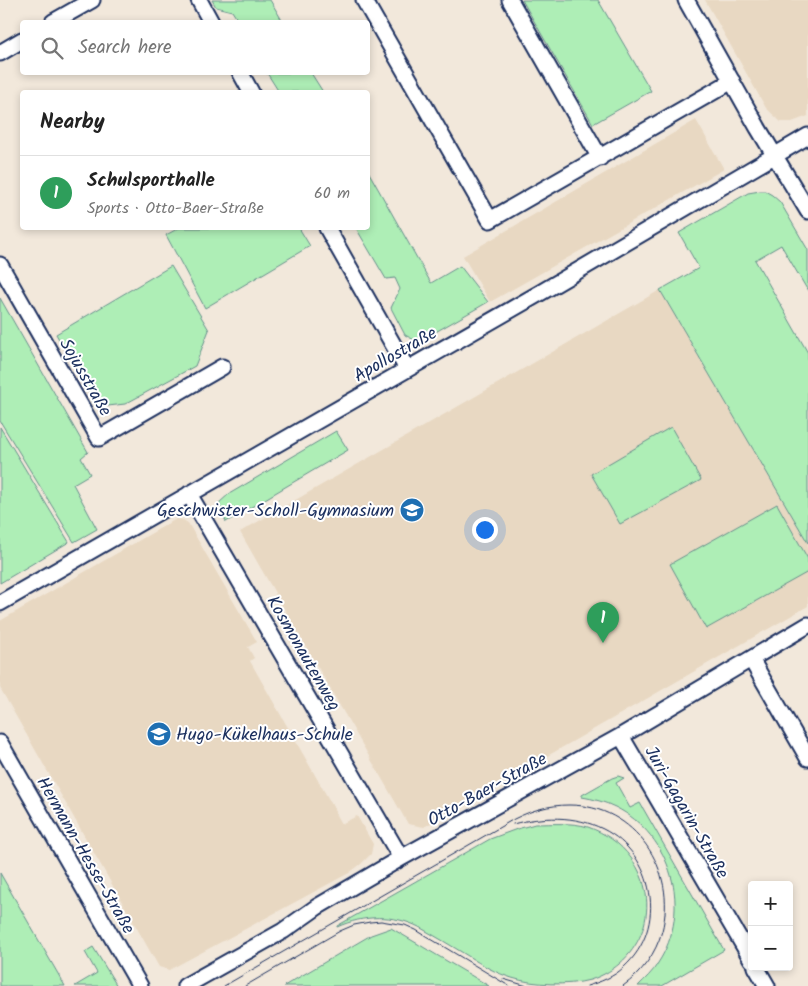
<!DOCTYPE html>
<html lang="en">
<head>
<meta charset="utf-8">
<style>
  :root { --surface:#fff; --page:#f6f6f6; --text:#222; --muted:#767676; --line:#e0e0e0; --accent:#ea580c }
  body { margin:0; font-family:Kalam,sans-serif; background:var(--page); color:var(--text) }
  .controls { position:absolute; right:15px; bottom:15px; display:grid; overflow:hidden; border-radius:5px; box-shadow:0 2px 8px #0003 }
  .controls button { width:45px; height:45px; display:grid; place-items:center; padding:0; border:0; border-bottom:1px solid var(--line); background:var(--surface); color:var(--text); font:25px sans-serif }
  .you { position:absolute; left:484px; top:529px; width:18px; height:18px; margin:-12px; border:4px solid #fff; border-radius:50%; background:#1a73e8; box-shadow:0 0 0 8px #1a73e833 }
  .badge { display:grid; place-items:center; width:32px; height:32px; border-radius:50%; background:var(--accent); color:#fff; font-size:16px; font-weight:700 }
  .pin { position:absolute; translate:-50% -41px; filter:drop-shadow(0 1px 2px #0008) }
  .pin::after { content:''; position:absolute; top:26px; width:18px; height:15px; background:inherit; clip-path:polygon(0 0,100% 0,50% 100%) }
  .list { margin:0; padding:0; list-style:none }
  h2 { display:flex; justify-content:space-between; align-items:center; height:65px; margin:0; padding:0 20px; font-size:21px }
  h2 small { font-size:16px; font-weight:400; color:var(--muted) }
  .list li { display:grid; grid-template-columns:32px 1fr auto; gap:15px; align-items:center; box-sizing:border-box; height:75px; padding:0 20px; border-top:1px solid var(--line) }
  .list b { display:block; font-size:19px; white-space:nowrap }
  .list p { margin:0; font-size:16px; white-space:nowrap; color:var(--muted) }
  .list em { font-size:16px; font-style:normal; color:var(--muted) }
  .icon { flex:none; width:28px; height:28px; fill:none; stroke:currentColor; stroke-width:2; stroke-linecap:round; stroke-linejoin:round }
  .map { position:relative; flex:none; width:808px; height:986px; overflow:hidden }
  .search { position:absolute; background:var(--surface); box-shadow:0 2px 8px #0003; left:20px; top:20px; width:350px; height:55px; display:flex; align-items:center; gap:12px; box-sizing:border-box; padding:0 18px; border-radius:5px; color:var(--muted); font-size:19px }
  .panel { position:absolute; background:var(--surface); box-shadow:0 2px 8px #0003; left:20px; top:90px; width:350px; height:140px; border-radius:5px }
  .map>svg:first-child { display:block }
  .built { fill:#e8d8c2 }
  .green { fill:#aeeeb6; stroke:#648e8a }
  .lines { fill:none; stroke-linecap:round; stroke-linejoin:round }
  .minor-casing { stroke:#1b2f5e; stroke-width:19 }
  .minor { stroke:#fff; stroke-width:15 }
  .tram { stroke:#1b2f5e; stroke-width:1 }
  .labels { text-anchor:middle; stroke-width:4; stroke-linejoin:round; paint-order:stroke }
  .street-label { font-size:18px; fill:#1b2f5e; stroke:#fff }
  .poi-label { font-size:18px; fill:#1b2f5e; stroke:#fff; text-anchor:end }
</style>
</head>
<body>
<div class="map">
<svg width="808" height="986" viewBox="0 0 808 986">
  <rect width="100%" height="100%" fill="#f2e8db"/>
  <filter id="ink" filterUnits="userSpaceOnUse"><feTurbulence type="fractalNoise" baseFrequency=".02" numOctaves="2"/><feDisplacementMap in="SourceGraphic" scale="10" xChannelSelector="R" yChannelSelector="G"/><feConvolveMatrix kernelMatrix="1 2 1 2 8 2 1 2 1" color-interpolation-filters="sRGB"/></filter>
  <g filter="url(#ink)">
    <path class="built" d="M 705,0 L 808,0 L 808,116 L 792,122 L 781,122 L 766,108 Z
      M 696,120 L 724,169 L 490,302 L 463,256 Z
      M 660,290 L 808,543 L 808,606 L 424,827 L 408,824 L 240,532 Z
      M 176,519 L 183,520 L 188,523 L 257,642 L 248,647 L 254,658 L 250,661 L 336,812 L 335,813 L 341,824 L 357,816 L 373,844 L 371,854 L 361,864 L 349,873 L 169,970 L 159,967 L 0,688 L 0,621 Z"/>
    <path class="green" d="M 212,0 L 270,0 L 283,22 L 239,22 L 232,11 L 216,7 Z
      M 522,0 L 598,0 L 651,91 L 593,124 Z
      M 267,73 L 311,73 L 323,92 L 279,92 Z
      M 368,171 L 431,283 L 460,266 L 488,302 L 418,342 L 405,335 L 391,308 L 400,289 L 395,278 L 386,279 L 356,228 L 368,228 Z
      M 760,191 L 765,191 L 772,195 L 780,202 L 808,250 L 808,291 L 781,245 L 755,260 L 808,353 L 808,543 L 660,290 L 699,268 L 679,233 L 748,193 Z
      M 179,228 L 299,228 L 310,246 L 205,308 L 166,235 Z
      M 171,266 L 209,330 L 195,366 L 125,404 L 108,406 L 90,394 L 56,334 Z
      M 0,298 L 88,452 L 81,458 L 90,474 L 73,484 L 97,529 L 74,542 L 0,421 Z
      M 0,427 L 69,542 L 0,583 Z
      M 671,427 L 701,480 L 620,524 L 591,474 Z
      M 336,431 L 348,450 L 226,522 L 219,503 L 229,494 Z
      M 777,504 L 808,559 L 808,572 L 706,629 L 670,564 Z
      M 618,776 L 624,778 L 616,783 L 630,808 L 640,803 L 724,950 L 662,986 L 638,986 C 645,979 653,972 658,963 C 693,910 672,835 615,807 C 605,802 594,799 582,797 L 582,795 L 612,778 Z
      M 535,824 C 552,824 572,822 588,827 C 605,833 620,843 631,858 C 664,903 643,963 590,980 C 568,986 534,985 512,978 C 496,973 482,965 468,956 C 452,946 435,936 419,927 C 393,914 364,915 337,927 L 337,926 L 490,839 L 517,829 Z
      M 0,873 L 65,986 L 0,986 Z
      M 391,928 L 489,986 L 284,986 L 371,935 Z
      M 93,947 L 117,986 L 75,986 L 97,973 L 85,952 Z"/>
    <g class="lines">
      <defs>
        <path id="minor" d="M 199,0 L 211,22
          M 364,0 L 490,220 L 732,81
          M 510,0 L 600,158
          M 686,0 L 758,128 L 808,211
          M 53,22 L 92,0
          M 0,53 L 22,40
          M 240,72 L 251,92
          M 327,228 L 407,369
          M 0,265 L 99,438 L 222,367
          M 189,494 L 401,858
          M 0,603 L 540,293 L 808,136
          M 751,659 L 808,758
          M 621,736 L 752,960
          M 0,743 L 140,986
          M 756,967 L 767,986
          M 185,986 L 283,931 L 317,907 L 401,858 L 621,736 L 808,625"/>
      </defs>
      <use href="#minor" class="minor-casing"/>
      <use href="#minor" class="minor"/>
      <path class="tram" d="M 513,824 C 542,816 575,815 603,829 C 655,855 668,927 624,967 C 614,977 600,982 587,986
        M 503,979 L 527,986
        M 224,986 L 514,819 C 532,810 549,805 569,805 C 635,805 678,870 662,931 C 656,953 642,973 623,986
        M 245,986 L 340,931 L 354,925 L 370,922 L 381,921 L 405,925 L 416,930 L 509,986"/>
    </g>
  </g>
  <defs>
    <symbol id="school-disc" viewBox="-11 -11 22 22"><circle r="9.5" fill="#1f6fb2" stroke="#fff"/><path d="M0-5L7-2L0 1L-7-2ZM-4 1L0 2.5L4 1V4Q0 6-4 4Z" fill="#fff"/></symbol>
  </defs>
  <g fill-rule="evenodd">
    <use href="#school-disc" x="398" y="496" width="28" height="28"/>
    <use href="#school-disc" x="145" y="720" width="28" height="28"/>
  </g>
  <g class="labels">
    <g class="street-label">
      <text transform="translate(395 354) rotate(-30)" y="6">Apollostraße</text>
      <text transform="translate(86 377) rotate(60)" y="6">Sojusstraße</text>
      <text transform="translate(304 653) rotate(60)" y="6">Kosmonautenweg</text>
      <text transform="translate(487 789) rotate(-29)" y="6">Otto-Baer-Straße</text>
      <text transform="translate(687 812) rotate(60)" y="6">Juri-Gagarin-Straße</text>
      <text transform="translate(86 855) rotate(60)" y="6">Hermann-Hesse-Straße</text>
    </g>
    <g class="poi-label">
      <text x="394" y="516">Geschwister-Scholl-Gymnasium</text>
      <text x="176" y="740" text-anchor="start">Hugo-Kükelhaus-Schule</text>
    </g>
  </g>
</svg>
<div class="controls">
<button>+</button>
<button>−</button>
</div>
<div class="you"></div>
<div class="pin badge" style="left:603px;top:643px;background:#2e9e5b">1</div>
<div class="search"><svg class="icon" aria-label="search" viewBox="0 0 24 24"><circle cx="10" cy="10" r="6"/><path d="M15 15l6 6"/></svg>Search here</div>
<section class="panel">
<h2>Nearby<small></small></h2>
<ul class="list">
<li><span class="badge" style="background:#2e9e5b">1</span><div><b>Schulsporthalle</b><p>Sports · Otto-Baer-Straße</p></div><em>60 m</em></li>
</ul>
</section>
</div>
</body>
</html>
